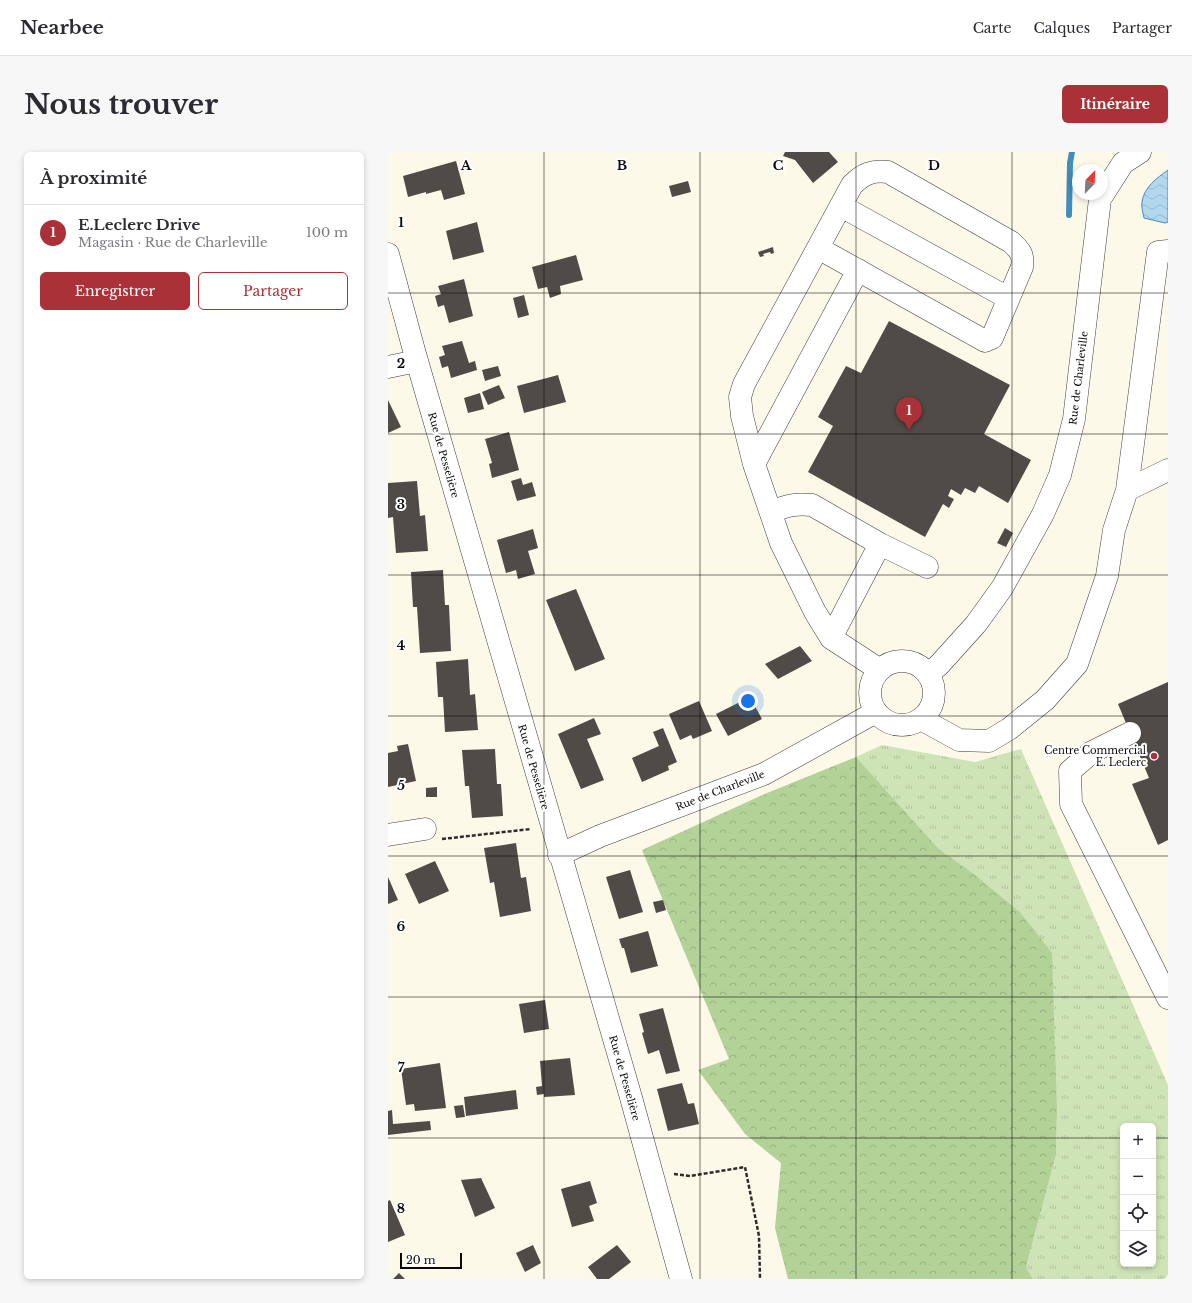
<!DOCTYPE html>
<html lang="fr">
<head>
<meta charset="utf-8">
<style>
  :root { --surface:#fff; --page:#f7f7f7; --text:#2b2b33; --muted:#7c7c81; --line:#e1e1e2; --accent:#aa3137 }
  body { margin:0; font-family:"Libre Baskerville",serif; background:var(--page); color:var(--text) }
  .controls { position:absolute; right:12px; bottom:12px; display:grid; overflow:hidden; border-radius:6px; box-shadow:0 2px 6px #0003 }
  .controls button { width:36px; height:36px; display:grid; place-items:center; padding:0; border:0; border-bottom:1px solid var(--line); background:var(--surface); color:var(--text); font:20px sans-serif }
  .compass { position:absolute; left:684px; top:12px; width:36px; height:36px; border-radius:50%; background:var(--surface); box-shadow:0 2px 6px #0003; rotate:24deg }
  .scale { position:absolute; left:12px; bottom:10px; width:62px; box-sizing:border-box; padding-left:4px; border:2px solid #0a0a0a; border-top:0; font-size:11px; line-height:14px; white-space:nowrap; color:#0a0a0a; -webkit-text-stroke:3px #fff; paint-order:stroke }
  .you { position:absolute; left:360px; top:549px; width:14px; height:14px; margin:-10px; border:3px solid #fff; border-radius:50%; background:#1a73e8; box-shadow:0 0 0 6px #1a73e833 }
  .badge { display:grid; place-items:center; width:26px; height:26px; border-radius:50%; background:var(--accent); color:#fff; font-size:13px; font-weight:700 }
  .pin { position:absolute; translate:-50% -33px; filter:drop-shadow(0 1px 2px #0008) }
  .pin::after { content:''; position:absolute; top:21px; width:14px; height:12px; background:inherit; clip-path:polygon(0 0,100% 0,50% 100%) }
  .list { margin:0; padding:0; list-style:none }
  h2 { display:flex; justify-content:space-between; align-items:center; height:52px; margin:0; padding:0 16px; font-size:17px }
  h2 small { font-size:13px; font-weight:400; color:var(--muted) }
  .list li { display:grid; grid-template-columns:26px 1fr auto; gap:12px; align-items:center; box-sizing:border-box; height:56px; padding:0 16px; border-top:1px solid var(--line) }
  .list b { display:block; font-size:15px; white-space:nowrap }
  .list p { margin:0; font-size:13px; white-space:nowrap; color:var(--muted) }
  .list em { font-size:13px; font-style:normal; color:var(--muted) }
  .actions { display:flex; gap:8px; padding:12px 16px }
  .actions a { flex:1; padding:9px 0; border:1px solid var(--accent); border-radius:6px; text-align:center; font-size:14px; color:var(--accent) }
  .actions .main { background:var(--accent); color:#fff }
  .icon { flex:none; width:22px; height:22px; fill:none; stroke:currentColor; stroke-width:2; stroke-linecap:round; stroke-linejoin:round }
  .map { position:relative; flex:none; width:780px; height:1127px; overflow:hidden; border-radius:6px }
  header { display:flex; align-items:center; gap:24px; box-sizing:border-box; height:56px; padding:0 20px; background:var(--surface); border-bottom:1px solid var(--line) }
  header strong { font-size:19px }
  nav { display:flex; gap:22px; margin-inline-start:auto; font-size:14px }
  .intro { display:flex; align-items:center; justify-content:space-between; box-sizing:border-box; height:96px; padding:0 24px }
  h1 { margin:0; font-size:28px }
  .button { padding:10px 18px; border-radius:6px; background:var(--accent); color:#fff; font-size:14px; font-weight:700 }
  main { display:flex; gap:24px; padding:0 24px }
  aside { flex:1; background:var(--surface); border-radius:6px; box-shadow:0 2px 6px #0003 }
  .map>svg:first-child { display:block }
  .grass { fill:url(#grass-tufts); fill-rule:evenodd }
  .forest { fill:url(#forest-crowns) }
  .water { fill:url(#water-waves); stroke:#418dbe }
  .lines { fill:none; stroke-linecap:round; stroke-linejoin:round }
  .stream { stroke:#418dbe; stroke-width:6 }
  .building { fill:#514b47 }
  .minor-casing { stroke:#3d3d3d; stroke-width:23 }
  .path { stroke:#2c2c2c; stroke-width:2.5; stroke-dasharray:4 2; stroke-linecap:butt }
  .minor { stroke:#fff; stroke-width:22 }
  .grid { fill:none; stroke:#0a0a0a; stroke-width:1; stroke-opacity:0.55 }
  .poi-dot { fill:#aa3137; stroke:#fff; stroke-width:1.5 }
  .labels { text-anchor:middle; stroke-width:4; stroke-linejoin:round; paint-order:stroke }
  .street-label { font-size:10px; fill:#0a0a0a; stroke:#fff }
  .poi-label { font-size:10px; fill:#0a0a0a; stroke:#fff; text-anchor:end }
  .grid-label { font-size:13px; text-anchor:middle; font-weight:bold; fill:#0a0a0a; stroke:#fff; stroke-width:4; stroke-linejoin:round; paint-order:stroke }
</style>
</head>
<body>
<header>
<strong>Nearbee</strong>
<nav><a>Carte</a><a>Calques</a><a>Partager</a></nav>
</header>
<div class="intro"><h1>Nous trouver</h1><a class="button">Itinéraire</a></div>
<main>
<aside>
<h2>À proximité<small></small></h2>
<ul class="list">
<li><span class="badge">1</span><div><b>E.Leclerc Drive</b><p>Magasin · Rue de Charleville</p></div><em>100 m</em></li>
</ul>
<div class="actions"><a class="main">Enregistrer</a><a>Partager</a></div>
</aside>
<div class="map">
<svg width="780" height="1127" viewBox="0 0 780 1127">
  <defs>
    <pattern id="grass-tufts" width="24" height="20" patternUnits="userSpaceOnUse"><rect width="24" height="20" fill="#cee3b6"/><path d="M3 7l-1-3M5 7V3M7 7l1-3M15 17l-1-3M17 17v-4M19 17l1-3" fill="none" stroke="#b0c19b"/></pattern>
    <pattern id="forest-crowns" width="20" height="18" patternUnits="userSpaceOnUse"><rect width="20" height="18" fill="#b2d297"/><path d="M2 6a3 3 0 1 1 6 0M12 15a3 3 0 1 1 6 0" fill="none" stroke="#98b381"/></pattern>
    <pattern id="water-waves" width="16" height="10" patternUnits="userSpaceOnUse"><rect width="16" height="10" fill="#b2d8ef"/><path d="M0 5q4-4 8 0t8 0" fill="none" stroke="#98b8cc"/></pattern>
  </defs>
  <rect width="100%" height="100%" fill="#fdf9e8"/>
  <path class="grass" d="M 494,593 L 587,610 L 633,597 L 780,933 L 780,1127 L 645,1127 L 638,1115 L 668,1003 L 669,961 L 631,759 L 586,722 L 551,697 L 468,605 ZM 735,974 L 765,974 L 765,1112 L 735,1112 Z"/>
  <path class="forest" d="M 468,605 L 551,697 L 586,722 L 631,759 L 664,801 L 669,961 L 668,1003 L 638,1115 L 645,1127 L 400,1127 L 387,1076 L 393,1011 L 357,982 L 310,918 L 341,907 L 254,698 L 379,641 Z"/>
  <path class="water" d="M 780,18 L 780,70 L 777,71 L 756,66 C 755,61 753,54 754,50 C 756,35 769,26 780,18 Z"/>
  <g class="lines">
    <path class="stream" d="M 681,63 L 682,11 L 684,0"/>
  </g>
  <path class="building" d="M 397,0 L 441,0 L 450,10 L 425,31 L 407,8 L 395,4 Z
    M 68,9 L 77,42 L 56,48 L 53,38 L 38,42 L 38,40 L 20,45 L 15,24 Z
    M 300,29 L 303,40 L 284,45 L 281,34 Z
    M 89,70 L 96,100 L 65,108 L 58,79 Z
    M 385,95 L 386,101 L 383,102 L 382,100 L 375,102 L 376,104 L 372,105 L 370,100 Z
    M 188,103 L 195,128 L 172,134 L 173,142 L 162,146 L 159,135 L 150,137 L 144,115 Z
    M 76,127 L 85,164 L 61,171 L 56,153 L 50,155 L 47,144 L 53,142 L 50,134 Z
    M 136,143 L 141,163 L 130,166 L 125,146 Z
    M 501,169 L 622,233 L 596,282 L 643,308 L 620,351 L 591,334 L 587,341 L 577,336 L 573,343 L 563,337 L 560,344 L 566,347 L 561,356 L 555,352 L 537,385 L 420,320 L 445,274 L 430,265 L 458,214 L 473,221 Z
    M 74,189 L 81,211 L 87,209 L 89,218 L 63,226 L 60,214 L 54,216 L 51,205 L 57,203 L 54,194 Z
    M 110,214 L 113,224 L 97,229 L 94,218 Z
    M 170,223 L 178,250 L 136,261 L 129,234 Z
    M 111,233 L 117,246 L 100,253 L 94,240 Z
    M 92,241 L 96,257 L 80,261 L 76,246 Z
    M 0,248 L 13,275 L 0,281 Z
    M 121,280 L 131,318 L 104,326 L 101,312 L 104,311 L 97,287 Z
    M 133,326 L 135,333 L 144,330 L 148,344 L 129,349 L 123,329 Z
    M 29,329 L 32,364 L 37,363 L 40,399 L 8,401 L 5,365 L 0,366 L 0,331 Z
    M 617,376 L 625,381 L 618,395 L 609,391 Z
    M 145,377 L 150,396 L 140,399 L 147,422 L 130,427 L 128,418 L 118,421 L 109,388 Z
    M 55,418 L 57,453 L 61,453 L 63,499 L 32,501 L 29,455 L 25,455 L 23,420 Z
    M 188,437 L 217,507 L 187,519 L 158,448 Z
    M 412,494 L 424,509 L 390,527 L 377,512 Z
    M 80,507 L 82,543 L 87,542 L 90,578 L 57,580 L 55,545 L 50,545 L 48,510 Z
    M 780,530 L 780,688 L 770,693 L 744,632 L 761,626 L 730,552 Z
    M 362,545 L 374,567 L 340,584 L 328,562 Z
    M 311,549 L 324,579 L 305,587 L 303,583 L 292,588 L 281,562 Z
    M 206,566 L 213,582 L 199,587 L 216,628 L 193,637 L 170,582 Z
    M 275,576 L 289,610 L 280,614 L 281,618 L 254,630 L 244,606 L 271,594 L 265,580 Z
    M 20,592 L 28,629 L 0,635 L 0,601 L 10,599 L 9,594 Z
    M 107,597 L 109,632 L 113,632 L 115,664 L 84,666 L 81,634 L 77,634 L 74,598 Z
    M 49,635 L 49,645 L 38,645 L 38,636 Z
    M 128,691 L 133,726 L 138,725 L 143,759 L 112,765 L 106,730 L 102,731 L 96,696 Z
    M 47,709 L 61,739 L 31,752 L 17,722 Z
    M 242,718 L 255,760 L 231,767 L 218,725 Z
    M 0,725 L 10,748 L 0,752 Z
    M 275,748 L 278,758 L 268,761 L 265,750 Z
    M 260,779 L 270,814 L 243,821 L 236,796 L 234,796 L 231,787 Z
    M 157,848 L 161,877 L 136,881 L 131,852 Z
    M 275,856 L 292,919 L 278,922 L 271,898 L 260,902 L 254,881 L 256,880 L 251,862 Z
    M 182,906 L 187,943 L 156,945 L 156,942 L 149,943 L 148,935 L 154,934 L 152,909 Z
    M 52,911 L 58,956 L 27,959 L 26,952 L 18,953 L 13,917 Z
    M 294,931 L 300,952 L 306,951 L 311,972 L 280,979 L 269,937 Z
    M 128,938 L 130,957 L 78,964 L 76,945 Z
    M 75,953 L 77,965 L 68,966 L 66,954 Z
    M 4,958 L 5,972 L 42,969 L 43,978 L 0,983 L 0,959 Z
    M 93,1026 L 107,1056 L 87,1065 L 73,1028 Z
    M 202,1029 L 209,1051 L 201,1054 L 206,1069 L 184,1075 L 173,1037 Z
    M 2,1048 L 17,1083 L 0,1090 L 0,1049 Z
    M 145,1093 L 153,1111 L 137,1120 L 128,1101 Z
    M 229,1093 L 243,1110 L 221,1127 L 209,1127 L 200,1115 Z
    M 11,1121 L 17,1127 L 5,1127 Z"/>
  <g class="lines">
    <defs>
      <path id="minor" d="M 453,54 L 620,146
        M 430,96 L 597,189 L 604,186 L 634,115 C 636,103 632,98 623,90 L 500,20 C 484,18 475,22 464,33 L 356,232 L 352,245 L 354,264 L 366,312 L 393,391 L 427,460 L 443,486 L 492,518
        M 0,102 L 27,202 L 242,942 L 293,1127
        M 0,215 L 29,209
        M 366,312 L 470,118
        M 739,338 L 780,318
        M 383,360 C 398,354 407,351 424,353 L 492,392 L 443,486
        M 492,392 L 539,415
        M482 541a32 32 0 1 1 64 0a32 32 0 1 1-64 0Z
        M 540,522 L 551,513 L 588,472 L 614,436 L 655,362 L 672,323 L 686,267 L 712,47 L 735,11 L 752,0
        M 533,567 L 571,588 L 601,589 L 621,577 L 657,548 L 689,512 L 719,424 L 726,378 L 739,338 L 770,100 L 780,99
        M 742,581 L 704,600 L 682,619 L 683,652 L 780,846
        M 0,683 L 37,677
        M 171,703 L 212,684 L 376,622 L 488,560"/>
    </defs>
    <use href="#minor" class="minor-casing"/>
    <path class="path" d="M 54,687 L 143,677
      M 286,1022 L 302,1024 L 357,1015 L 371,1084 L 372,1127"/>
    <use href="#minor" class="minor"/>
  </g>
  <path class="grid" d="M 156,0 L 156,1127M 312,0 L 312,1127M 468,0 L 468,1127M 624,0 L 624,1127M 0,141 L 780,141M 0,282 L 780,282M 0,423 L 780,423M 0,564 L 780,564M 0,704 L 780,704M 0,845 L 780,845M 0,986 L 735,986M 765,986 L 780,986"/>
  <circle class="poi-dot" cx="766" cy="604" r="4"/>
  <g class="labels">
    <g class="street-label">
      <text transform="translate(690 226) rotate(-83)" y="4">Rue de Charleville</text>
      <text transform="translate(56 303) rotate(74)" y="4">Rue de Pesselière</text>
      <text transform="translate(146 615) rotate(74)" y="4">Rue de Pesselière</text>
      <text transform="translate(332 638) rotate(-21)" y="4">Rue de Charleville</text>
      <text transform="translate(237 926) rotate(74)" y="4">Rue de Pesselière</text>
    </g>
    <g class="poi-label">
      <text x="758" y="602">Centre Commercial<tspan x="758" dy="12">E. Leclerc</tspan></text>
    </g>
  </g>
  <g class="grid-label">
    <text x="78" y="18">A</text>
    <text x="234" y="18">B</text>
    <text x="390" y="18">C</text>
    <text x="546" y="18">D</text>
    <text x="13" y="75">1</text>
    <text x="13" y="216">2</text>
    <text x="13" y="357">3</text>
    <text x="13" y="498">4</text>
    <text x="13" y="638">5</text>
    <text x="13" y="779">6</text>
    <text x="13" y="920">7</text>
    <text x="13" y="1061">8</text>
  </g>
</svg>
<div class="controls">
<button>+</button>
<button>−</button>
<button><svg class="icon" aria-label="locate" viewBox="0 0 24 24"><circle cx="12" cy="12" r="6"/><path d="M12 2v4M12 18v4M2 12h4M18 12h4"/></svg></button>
<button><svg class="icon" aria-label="layers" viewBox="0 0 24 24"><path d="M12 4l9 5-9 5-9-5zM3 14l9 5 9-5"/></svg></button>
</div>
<svg class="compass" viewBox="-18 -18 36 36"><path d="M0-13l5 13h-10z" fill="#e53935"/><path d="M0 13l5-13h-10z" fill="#7c7c81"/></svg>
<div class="scale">20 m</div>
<div class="you"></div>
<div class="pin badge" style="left:521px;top:278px">1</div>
</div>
</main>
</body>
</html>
